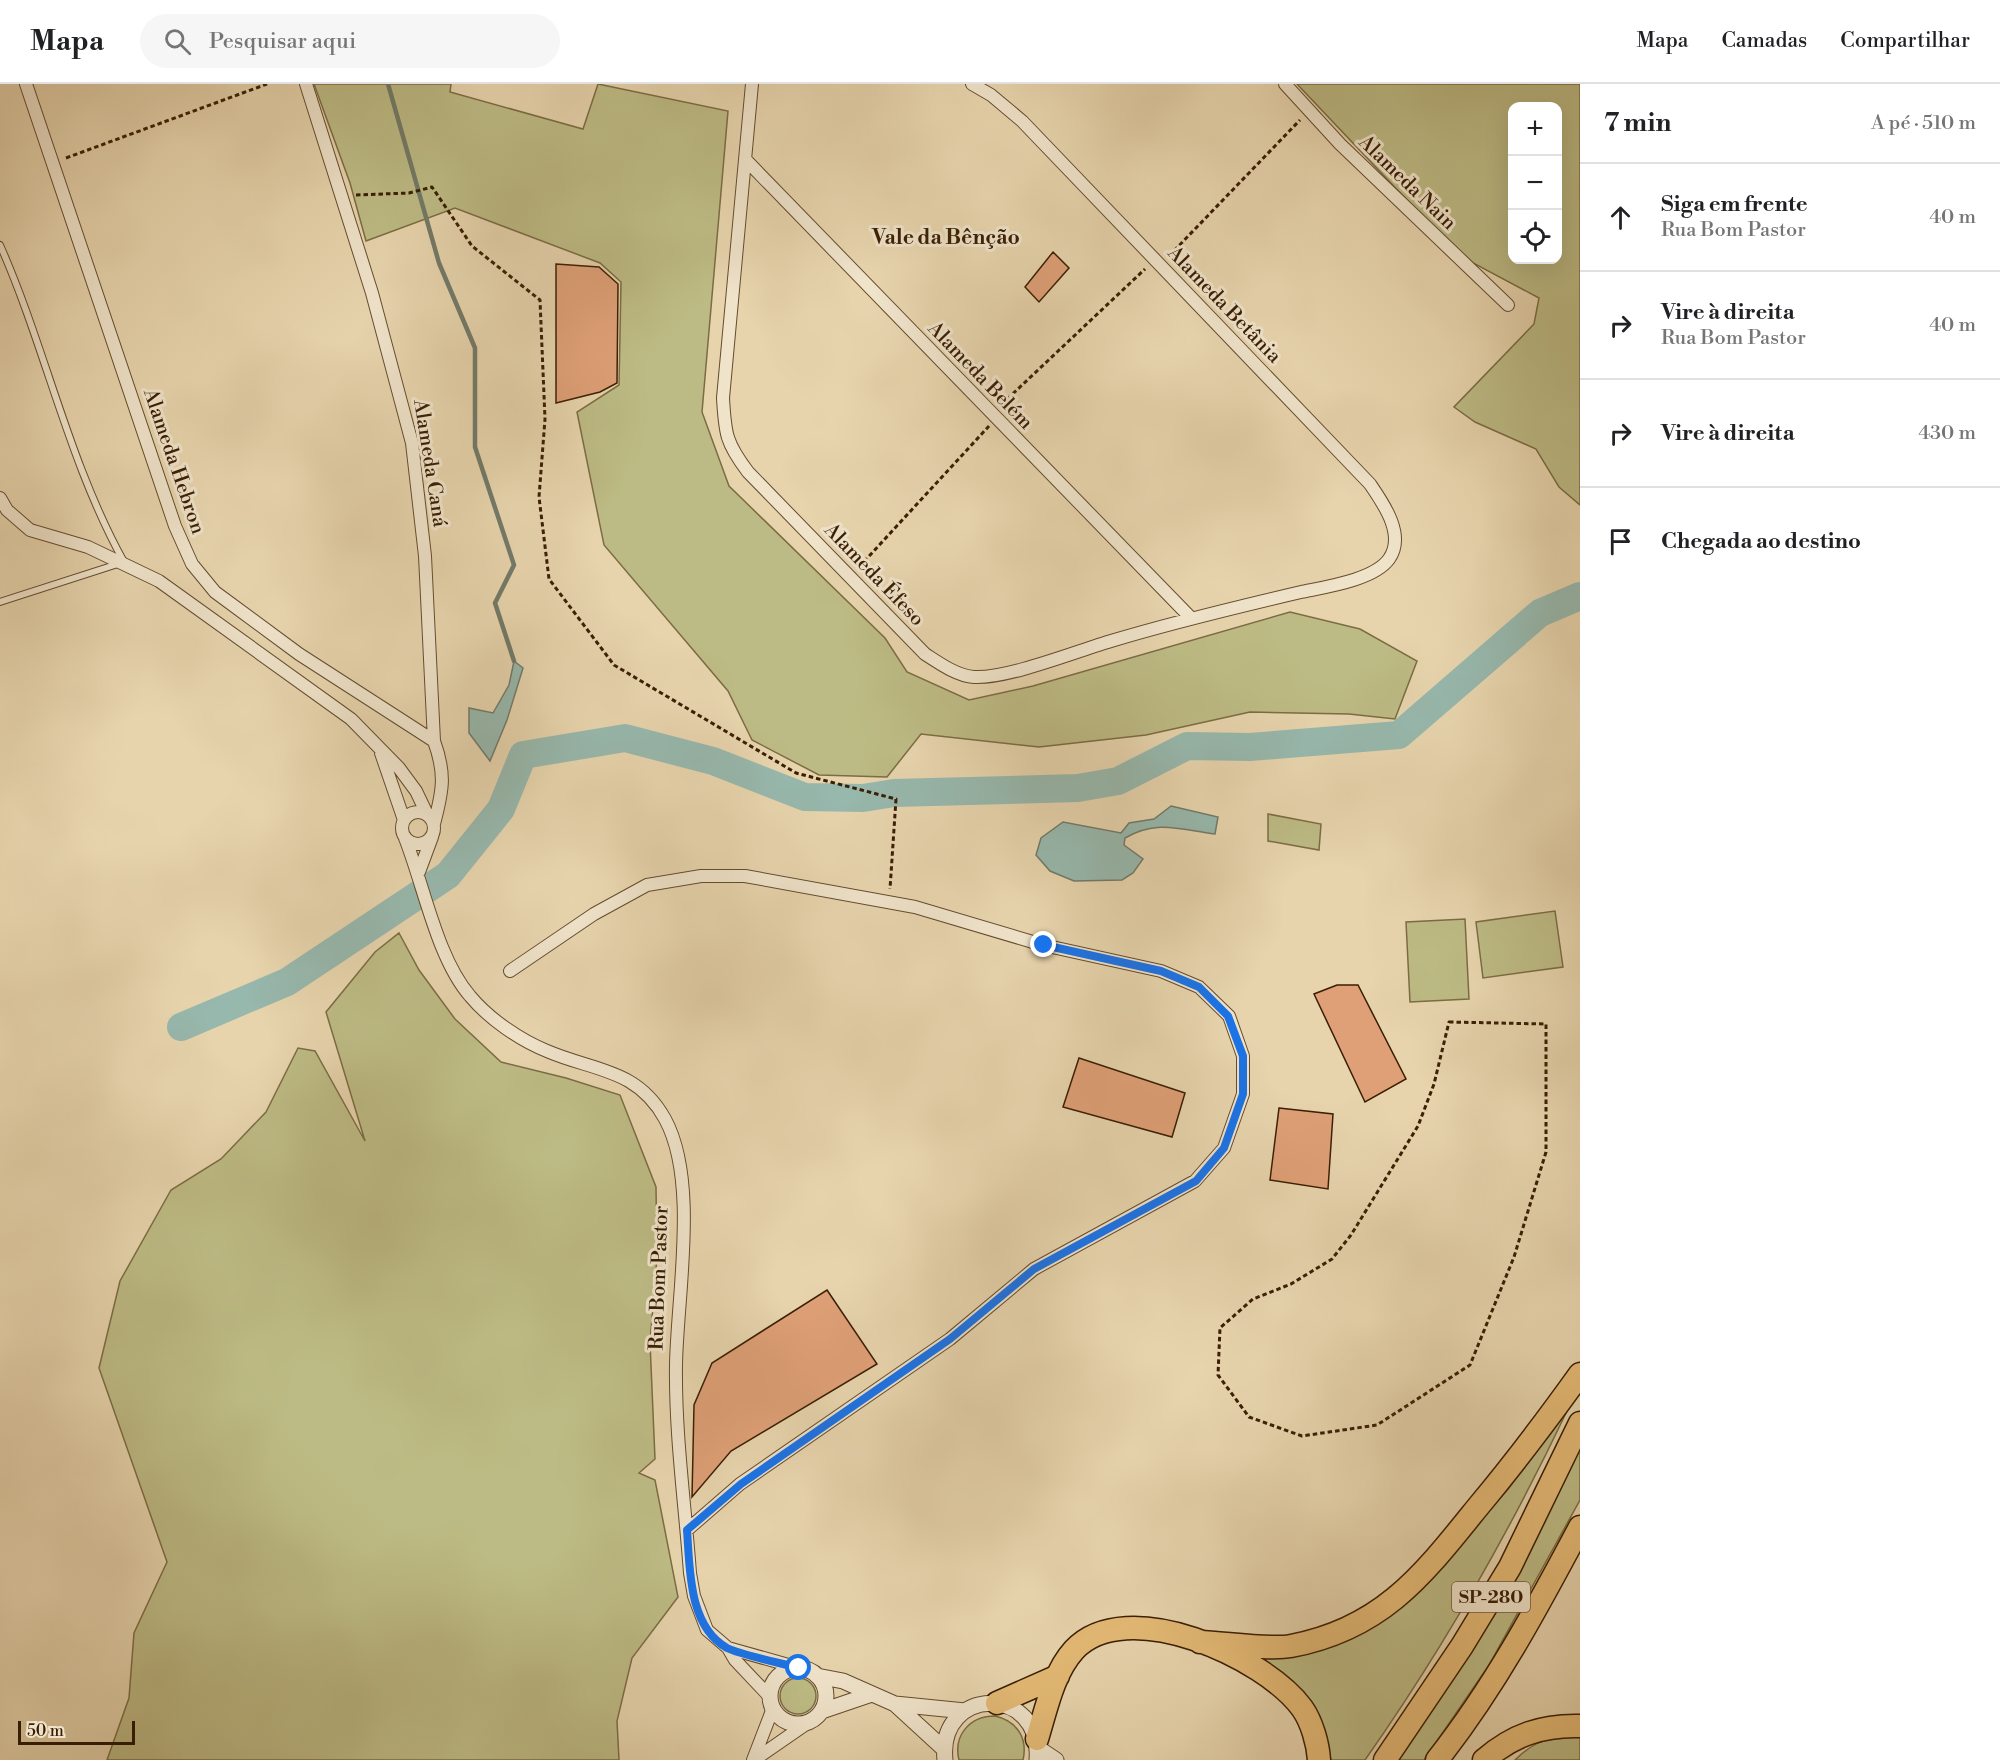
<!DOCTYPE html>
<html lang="pt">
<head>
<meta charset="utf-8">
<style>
  :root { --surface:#fff; --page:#f6f6f6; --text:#202124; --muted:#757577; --line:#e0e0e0 }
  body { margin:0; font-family:"Libre Bodoni",serif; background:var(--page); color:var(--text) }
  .controls { position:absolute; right:18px; top:18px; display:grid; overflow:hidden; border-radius:12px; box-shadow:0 6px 24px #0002 }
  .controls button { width:54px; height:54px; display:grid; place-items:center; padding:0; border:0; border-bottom:2px solid var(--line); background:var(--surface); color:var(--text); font:30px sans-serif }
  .scale { position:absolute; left:18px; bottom:15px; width:117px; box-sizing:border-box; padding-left:6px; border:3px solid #3a1e04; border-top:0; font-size:16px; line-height:21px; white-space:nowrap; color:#3a1e04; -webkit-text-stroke:4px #efe3ca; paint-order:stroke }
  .stop { position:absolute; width:18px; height:18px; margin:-14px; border:4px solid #1a73e8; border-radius:50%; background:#fff }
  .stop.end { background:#1a73e8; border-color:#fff; box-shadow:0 2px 6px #0008 }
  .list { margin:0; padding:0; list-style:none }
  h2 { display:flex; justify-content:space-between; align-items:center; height:78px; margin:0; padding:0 24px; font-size:26px }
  h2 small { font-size:20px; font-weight:400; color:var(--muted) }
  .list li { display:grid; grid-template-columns:39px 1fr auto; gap:18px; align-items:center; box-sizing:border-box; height:108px; padding:0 24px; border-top:2px solid var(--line) }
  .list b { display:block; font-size:22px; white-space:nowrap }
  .list p { margin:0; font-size:20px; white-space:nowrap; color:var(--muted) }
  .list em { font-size:20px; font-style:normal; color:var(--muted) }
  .icon { flex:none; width:33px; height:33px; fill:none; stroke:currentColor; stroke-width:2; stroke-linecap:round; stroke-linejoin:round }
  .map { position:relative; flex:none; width:1580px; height:1676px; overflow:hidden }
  header { display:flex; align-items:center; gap:36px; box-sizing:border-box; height:84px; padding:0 30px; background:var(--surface); border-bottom:2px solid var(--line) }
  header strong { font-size:28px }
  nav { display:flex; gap:33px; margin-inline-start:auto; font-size:21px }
  .search { width:420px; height:54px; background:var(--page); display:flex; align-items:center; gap:15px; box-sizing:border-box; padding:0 21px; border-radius:33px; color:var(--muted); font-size:22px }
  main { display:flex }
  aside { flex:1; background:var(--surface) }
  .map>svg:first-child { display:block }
  .green { fill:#bdbb85; stroke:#7c6c44; stroke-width:1.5; fill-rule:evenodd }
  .water { fill:#97b8ad; stroke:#727a69; stroke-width:1.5 }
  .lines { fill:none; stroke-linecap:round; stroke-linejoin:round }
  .stream { stroke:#727a69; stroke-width:4.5 }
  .river { stroke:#97b8ad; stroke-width:28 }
  .building { fill:#dfa077; stroke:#3a1e04; stroke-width:1.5 }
  .service-casing { stroke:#654c2e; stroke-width:8 }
  .minor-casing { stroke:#654c2e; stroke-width:14 }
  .tertiary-casing { stroke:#654c2e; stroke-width:17 }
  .motorway-casing { stroke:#3a1e04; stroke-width:25 }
  .path { stroke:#3a1e04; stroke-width:3; stroke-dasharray:4.5 3; stroke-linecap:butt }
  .service { stroke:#efe3ca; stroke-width:6 }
  .minor { stroke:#efe3ca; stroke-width:12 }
  .tertiary { stroke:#efe3ca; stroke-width:15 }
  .motorway { stroke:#e4ba76; stroke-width:22 }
  .route { stroke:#1a73e8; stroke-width:8 }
  .labels { text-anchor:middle; stroke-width:6; stroke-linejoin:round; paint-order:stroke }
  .shield { fill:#efe3ca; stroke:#70593f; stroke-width:1.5 }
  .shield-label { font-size:18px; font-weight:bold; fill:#3a1e04 }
  .street-label { font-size:20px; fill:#3a1e04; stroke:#efe3ca }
  .neighbourhood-label { font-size:21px; font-weight:bold; fill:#3a1e04; stroke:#efe3ca }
</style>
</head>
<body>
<header>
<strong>Mapa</strong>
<div class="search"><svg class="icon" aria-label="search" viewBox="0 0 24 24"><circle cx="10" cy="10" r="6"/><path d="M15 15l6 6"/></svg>Pesquisar aqui</div>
<nav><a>Mapa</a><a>Camadas</a><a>Compartilhar</a></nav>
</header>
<main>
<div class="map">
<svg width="1580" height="1676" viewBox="0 0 1580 1676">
  <rect width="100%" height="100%" fill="#e7d4ad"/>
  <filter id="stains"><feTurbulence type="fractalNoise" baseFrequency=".00333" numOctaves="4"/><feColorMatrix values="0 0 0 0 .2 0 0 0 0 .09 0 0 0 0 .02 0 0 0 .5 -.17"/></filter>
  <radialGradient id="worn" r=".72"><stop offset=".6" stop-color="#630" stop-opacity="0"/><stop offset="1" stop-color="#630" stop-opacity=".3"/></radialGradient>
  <path class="green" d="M 314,0 L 451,0 L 450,8 L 583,45 L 598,0 L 728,27 L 702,328 L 729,402 L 885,554 L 907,588 L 969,616 L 1033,602 L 1290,528 L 1360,545 L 1417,577 L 1395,635 L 1349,630 L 1250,628 L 1146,651 L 1039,663 L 921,650 L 887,693 L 819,691 L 752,656 L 728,607 L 604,461 L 577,328 L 619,301 L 621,198 L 600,179 L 455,124 L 366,157 L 350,99 Z
    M 1297,0 L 1580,0 L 1580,421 L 1559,403 L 1536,365 L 1475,338 L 1454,323 L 1534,240 L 1539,214 L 1460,172 ZM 1512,22 L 1558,22 L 1558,176 L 1512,176 Z
    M 1268,730 L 1321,740 L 1319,766 L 1268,757 Z
    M 1555,827 L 1563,883 L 1483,894 L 1476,838 Z
    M 1465,835 L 1469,915 L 1410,918 L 1406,838 Z
    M 399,849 L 419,886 L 455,935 L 501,978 L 566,994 L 620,1011 L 656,1103 L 657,1174 L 650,1258 L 655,1375 L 639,1389 L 655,1396 L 678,1513 L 632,1574 L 617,1637 L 619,1676 L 107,1676 L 129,1614 L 134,1549 L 167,1478 L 99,1284 L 120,1197 L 171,1106 L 221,1075 L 266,1028 L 298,964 L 315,967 L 365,1057 L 326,928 L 375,868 Z
    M 1567,1327 C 1509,1449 1443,1565 1365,1676 L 1331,1676 L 1327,1658 L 1251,1571 L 1305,1569 L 1475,1442 L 1508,1405 Z
    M 1580,1362 L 1580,1416 L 1489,1581 L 1424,1676 L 1398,1676 Z
    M780 1612a18 18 0 1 1 36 0a18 18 0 1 1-36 0Z
    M 995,1632 C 1017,1637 1028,1654 1023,1676 L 959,1676 C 953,1651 970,1632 995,1632 Z
    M 1580,1651 L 1580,1676 L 1515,1676 C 1537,1654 1550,1655 1580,1651 Z"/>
  <path class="water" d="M 514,577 L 523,584 L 507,636 L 490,677 L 469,649 L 469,624 L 493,629 L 509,601 Z
    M 1171,722 L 1218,733 L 1215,750 C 1181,746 1158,735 1125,754 L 1124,761 L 1143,775 L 1133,789 L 1122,796 L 1074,797 L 1050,787 L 1036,771 L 1041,754 L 1063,738 L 1121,749 L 1129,739 L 1154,735 Z"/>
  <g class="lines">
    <path class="stream" d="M 388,0 L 439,179 L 475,264 L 475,363 L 514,481 L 495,519 L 514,577"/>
    <path class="river" d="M 181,943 L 287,898 L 448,791 L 501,725 L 523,671 L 625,654 L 713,677 L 805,713 L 863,714 L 894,709 L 1078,704 L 1118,697 L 1187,662 L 1250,663 L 1399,651 L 1540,529 L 1580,512"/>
  </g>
  <path class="building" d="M 1053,168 L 1069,184 L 1039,218 L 1025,203 Z
    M 556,180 L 599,183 L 618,200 L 617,299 L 600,308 L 556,319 Z
    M 1337,901 L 1358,901 L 1406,995 L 1365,1018 L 1314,910 Z
    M 1079,974 L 1185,1009 L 1172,1053 L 1063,1023 Z
    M 1279,1024 L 1333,1030 L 1328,1105 L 1270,1096 Z
    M 827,1206 L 877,1280 L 731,1367 L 692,1413 L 694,1321 L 712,1279 Z"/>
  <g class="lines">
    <defs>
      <path id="service" d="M 0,161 C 46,265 68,377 124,478 L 0,518"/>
      <path id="minor" d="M 26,0 L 175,442 L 192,480 L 215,508 L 299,570 L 434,657
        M 306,0 L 372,209 L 412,359 L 425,472 L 434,657 C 446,690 443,706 434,740
        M 752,0 L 723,314 C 725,350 726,359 748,388 L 925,570 C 939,579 957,592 974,593 C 1007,595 1077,567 1111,557 C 1174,538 1237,523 1301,508 C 1325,503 1374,496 1389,475 C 1406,451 1383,419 1370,400 L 1022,37 L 991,11 L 972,0
        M 1285,0 L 1340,60 L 1508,221
        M 745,75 L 1190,533
        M 0,414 L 7,426 L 30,446 L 88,463 L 159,497 L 351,635 L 399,684 L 416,707 L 427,730
        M 381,669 L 404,736
        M402 744a16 16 0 1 1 32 0a16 16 0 1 1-32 0Z
        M 405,754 C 424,802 437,874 470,912 C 489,935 520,956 547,967 C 593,987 637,984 665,1035 C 699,1097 677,1212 676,1281 C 675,1350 685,1420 690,1489 L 694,1512 L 707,1546 L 728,1564 L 735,1576 L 770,1613
        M 419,788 L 432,753
        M 510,887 L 594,830 L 647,801 L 701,792 L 745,792 L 915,823 L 1043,861 L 1161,887 L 1199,903 L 1229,932 L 1243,972 L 1243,1010 L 1224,1064 L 1195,1097 L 1034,1185 L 950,1255 L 740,1400 L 687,1446
        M 728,1564 L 799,1584
        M 753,1676 L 773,1624
        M 754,1676 L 809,1638"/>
      <path id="tertiary" d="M770 1612a28 28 0 1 1 56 0a28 28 0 1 1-56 0Z
        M 817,1592 L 843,1597 L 895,1620 L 965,1627
        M 895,1620 L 944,1665
        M 822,1627 L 872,1610
        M 1038,1664 L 1056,1676
        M 945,1676 C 937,1602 1043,1599 1037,1676"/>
      <path id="motorway" d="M 1200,1558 C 1226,1559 1268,1566 1291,1562 C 1382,1545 1423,1491 1477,1424 C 1513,1381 1547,1336 1580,1290
        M 997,1619 L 1058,1592
        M 1037,1655 C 1046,1626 1053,1589 1074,1566 C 1126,1510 1265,1573 1302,1624 C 1312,1638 1318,1660 1319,1676
        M 1385,1676 L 1462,1562 L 1510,1483 L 1580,1339
        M 1437,1676 C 1494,1604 1537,1524 1580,1443
        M 1484,1676 C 1513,1651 1542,1641 1580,1642"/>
    </defs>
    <use href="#service" class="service-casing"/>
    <use href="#minor" class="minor-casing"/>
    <use href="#tertiary" class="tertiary-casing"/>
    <use href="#motorway" class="motorway-casing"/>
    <path class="path" d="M 66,74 L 267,0
      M 356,111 L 409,109 L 432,103 L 472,162 L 540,216 L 545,335 L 539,413 L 549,495 L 614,581 L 796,689 L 896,715 L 890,805
      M 1169,172 L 1300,36
      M 1002,320 L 1145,185
      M 859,483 L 989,342
      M 1449,938 L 1546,940 L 1546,1068 L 1514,1173 L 1470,1281 L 1377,1341 L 1302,1352 L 1249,1333 L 1218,1291 L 1220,1244 L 1253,1215 L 1291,1200 L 1332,1175 L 1351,1151 L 1418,1042 L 1434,1000 Z"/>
    <use href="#service" class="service"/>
    <use href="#minor" class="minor"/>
    <use href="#tertiary" class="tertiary"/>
    <use href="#motorway" class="motorway"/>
  </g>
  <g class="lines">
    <path class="route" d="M 799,1584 C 781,1579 741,1571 727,1564 C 688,1542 690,1484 687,1446 L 741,1400 L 950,1255 L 1034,1185 L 1196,1097 L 1224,1064 L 1243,1010 L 1243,972 L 1228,932 L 1199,903 L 1161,887 L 1044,861"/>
  </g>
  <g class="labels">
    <rect class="shield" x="1452" y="1498" width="78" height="30" rx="4.5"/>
    <g class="shield-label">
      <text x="1491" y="1519">SP-280</text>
    </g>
    <g class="street-label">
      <text transform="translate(1408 98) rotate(44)" y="7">Alameda Nain</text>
      <text transform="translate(1225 220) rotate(46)" y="7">Alameda Betânia</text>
      <text transform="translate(981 291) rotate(46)" y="7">Alameda Belém</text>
      <text transform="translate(175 377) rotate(71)" y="7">Alameda Hebron</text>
      <text transform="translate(431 379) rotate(81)" y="7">Alameda Caná</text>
      <text transform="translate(875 490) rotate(46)" y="7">Alameda Éfeso</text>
      <text transform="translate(658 1194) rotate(-88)" y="7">Rua Bom Pastor</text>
    </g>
    <g class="neighbourhood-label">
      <text x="946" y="160">Vale da Bênção</text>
    </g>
  </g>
  <rect width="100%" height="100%" filter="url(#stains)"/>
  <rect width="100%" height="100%" fill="url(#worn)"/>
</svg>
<div class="controls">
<button>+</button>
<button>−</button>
<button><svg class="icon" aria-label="locate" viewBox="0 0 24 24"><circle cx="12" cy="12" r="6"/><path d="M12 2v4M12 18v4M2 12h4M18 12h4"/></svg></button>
</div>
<div class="scale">50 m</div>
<div class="stop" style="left:799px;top:1584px"></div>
<div class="stop end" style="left:1044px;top:861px"></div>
</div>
<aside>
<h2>7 min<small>A pé · 510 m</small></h2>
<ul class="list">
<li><svg class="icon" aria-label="ahead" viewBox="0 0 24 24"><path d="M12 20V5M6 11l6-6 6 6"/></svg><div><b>Siga em frente</b><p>Rua Bom Pastor</p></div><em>40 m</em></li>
<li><svg class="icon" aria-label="right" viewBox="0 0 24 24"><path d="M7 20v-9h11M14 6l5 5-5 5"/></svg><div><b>Vire à direita</b><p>Rua Bom Pastor</p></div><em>40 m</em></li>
<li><svg class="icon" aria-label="right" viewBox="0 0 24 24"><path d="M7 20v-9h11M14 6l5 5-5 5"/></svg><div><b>Vire à direita</b></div><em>430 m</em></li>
<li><svg class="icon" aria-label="arrive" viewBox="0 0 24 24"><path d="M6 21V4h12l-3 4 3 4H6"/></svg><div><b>Chegada ao destino</b></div></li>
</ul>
</aside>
</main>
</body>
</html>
